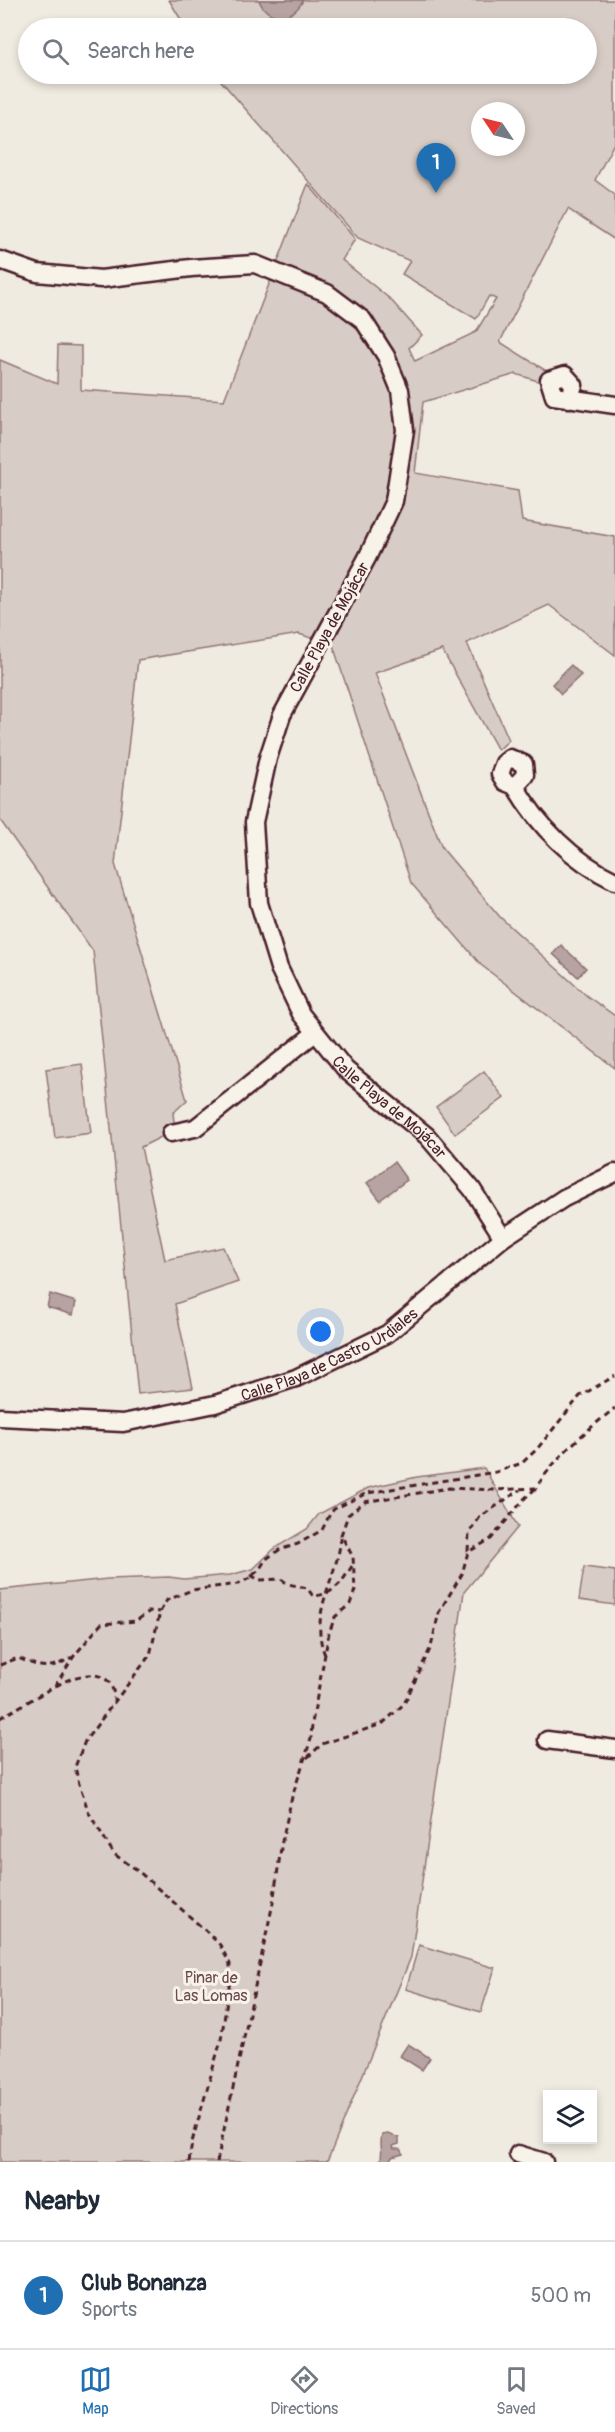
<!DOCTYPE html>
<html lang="en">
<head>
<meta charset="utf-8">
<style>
  :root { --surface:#fff; --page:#f2f2f3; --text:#1f2937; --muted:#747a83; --line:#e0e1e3; --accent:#1f6fb2 }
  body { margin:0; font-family:Pangolin,sans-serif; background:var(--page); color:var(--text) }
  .controls { position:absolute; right:18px; bottom:18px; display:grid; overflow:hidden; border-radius:0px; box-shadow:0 3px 9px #0003 }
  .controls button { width:54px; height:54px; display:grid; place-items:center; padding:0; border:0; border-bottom:2px solid var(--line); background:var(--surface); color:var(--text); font:30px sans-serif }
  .compass { position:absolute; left:471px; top:102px; width:54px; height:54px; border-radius:50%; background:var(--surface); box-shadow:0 3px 9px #0003; rotate:305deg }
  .you { position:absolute; left:321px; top:1332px; width:21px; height:21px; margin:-15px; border:4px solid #fff; border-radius:50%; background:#1a73e8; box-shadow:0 0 0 9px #1a73e833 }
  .badge { display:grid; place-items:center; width:39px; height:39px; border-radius:50%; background:var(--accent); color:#fff; font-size:20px; font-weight:700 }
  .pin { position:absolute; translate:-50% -50px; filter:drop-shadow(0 2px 3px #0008) }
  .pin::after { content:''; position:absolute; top:32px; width:21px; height:18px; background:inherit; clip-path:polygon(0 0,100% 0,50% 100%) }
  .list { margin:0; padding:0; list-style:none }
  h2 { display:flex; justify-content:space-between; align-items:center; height:78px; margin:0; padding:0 24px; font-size:26px }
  h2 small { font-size:20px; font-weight:400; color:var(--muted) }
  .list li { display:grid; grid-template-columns:39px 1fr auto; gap:18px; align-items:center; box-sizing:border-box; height:108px; padding:0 24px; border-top:2px solid var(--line) }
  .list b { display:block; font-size:22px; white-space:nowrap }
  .list p { margin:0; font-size:20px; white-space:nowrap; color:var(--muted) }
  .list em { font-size:20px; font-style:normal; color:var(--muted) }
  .icon { flex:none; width:33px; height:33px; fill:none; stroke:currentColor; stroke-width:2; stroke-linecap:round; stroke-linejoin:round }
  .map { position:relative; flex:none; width:615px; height:2162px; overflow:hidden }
  .search { position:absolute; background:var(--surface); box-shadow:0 3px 9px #0003; left:18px; right:18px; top:18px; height:66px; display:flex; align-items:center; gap:15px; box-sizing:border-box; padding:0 21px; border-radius:33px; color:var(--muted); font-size:22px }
  .sheet { height:186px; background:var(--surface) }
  nav { display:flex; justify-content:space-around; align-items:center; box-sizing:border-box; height:84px; border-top:2px solid var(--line); background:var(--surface); font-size:16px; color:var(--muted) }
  nav a { display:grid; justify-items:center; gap:3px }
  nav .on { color:var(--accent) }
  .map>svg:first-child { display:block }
  .green { fill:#d8cdc6; stroke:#917678; stroke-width:1.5; fill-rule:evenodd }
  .water { fill:#b7a4a2; stroke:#8b6f72; stroke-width:1.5 }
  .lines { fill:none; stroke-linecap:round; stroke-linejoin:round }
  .minor-casing { stroke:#4a1f2b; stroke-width:21 }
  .path { stroke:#4a1f2b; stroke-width:3; stroke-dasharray:6 4.5; stroke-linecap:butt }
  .minor { stroke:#f7f3e8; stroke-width:16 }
  .labels { text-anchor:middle; stroke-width:6; stroke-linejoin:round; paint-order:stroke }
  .street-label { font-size:16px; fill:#4a1f2b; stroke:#f7f3e8 }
  .park-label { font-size:16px; fill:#6e4a52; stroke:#f7f3e8 }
</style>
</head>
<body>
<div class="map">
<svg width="615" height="2162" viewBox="0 0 615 2162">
  <rect width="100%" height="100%" fill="#f0ebe0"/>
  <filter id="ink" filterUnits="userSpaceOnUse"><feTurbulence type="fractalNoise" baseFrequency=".0167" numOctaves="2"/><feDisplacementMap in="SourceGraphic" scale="12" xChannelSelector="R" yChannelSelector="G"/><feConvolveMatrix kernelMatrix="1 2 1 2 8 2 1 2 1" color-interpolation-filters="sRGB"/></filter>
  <g filter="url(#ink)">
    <path class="green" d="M 169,0 L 615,0 L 615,141 L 595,180 L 615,195 L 615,240 L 568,209 L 500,342 L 548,372 L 541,382 L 516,374 L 423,402 L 415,473 L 518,491 L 522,521 L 615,537 L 615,655 L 549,605 L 467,643 L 509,740 L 498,750 L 442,650 L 375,673 L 442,848 L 500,917 L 587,996 L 615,1016 L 615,1068 L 481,965 L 411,883 L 333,645 L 299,634 L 138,660 L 115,864 L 187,1100 L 173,1113 L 175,1130 L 141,1147 L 165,1260 L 223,1247 L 238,1282 L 175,1304 L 193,1388 L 138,1394 L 93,951 L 0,820 L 0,360 L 57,384 L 58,345 L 81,346 L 81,390 L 224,400 L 308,184 L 355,239 L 342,260 L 390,299 L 422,335 L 409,348 L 415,361 L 476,332 L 496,299 L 489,296 L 476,319 L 402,274 L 410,261 L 358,238 L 215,74 L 586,74 L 586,28 L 186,28 ZM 480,111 L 516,111 L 516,147 L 480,147 Z
      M 82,1064 L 91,1133 L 55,1138 L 46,1069 Z
      M 484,1071 L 504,1098 L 455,1134 L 436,1107 Z
      M 484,1468 L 518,1527 L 464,1592 L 411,1957 L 327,2162 L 0,2162 L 0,1590 L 108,1579 L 169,1577 L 184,1579 L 230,1575 L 253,1569 L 275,1548 L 307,1529 L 319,1514 L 368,1488 L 417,1477 Z
      M 584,1567 L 615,1571 L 615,1605 L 579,1600 Z
      M 419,1945 L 495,1968 L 481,2012 L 406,1989 Z"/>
    <path class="water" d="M 259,0 L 303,0 C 294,21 267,22 259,0 Z
      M 571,665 L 581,675 L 561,694 L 552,684 Z
      M 561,945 L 586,968 L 578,977 L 553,954 Z
      M 394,1162 L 407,1180 L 380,1200 L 367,1183 Z
      M 50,1294 L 76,1302 L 73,1315 L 47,1307 Z
      M 408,2044 L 430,2058 L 422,2070 L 400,2056 Z
      M 388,2134 L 399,2138 L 399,2144 L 393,2146 L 394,2149 L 400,2149 L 403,2154 L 392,2157 L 390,2161 L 394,2162 L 380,2162 C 384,2152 379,2145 382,2135 Z"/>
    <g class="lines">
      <defs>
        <g id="minor">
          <path id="s1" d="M 0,260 L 37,273 L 101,279 L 191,268 L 255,264 L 327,293 L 363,320 L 386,356 L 400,390 L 405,430 L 394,501 L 367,558 L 282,715 L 268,758 L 254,822 L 259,903 L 279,968 L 301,1014 L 346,1070 L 427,1136 L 472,1189 L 503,1238"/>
          <path d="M 569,399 L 574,385 L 565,375 L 549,380 L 554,396 L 615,405"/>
          <path d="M 510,758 L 524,764 L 525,775 L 515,786 L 505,782 L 500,774 L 504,763 Z"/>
          <path d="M 515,786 C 538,826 573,861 615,881"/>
          <path d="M 171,1133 L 195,1128 L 315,1033"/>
          <path id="s2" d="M 0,1417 L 123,1423 L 215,1404 L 296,1378 L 387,1334 L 503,1238 L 564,1198 L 615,1173"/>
          <path d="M 547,1740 L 615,1749"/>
          <path d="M 518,2154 L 544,2162"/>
        </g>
      </defs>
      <use href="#minor" class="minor-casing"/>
      <path class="path" d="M 468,1551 L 469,1533 L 480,1517 L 520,1490
        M 251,1575 L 259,1580 L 281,1579 L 288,1584 L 307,1588 L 313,1596 C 334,1595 342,1582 352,1566
        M 325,1655 C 308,1614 338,1577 341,1537
        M 0,1665 L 18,1658 C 42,1668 49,1671 72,1657
        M 56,1686 C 79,1672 116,1665 114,1703
        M 0,1718 L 55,1686 L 74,1656 L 101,1624 L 136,1621 L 150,1611 L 160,1612
        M 307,1758 L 322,1744 L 382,1724 L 404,1704 L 431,1647 L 439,1612 L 462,1574 L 468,1552 L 491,1539 L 525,1498 L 536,1488
        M 189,2162 L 192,2142 L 221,2040 L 229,1988 L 230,1964 L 220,1945 L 205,1930 L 137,1870 L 114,1854 L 89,1813 L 79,1784 L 75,1767 L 85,1741 L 150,1655 L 160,1612 L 167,1600 L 192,1590 L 238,1584 L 248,1579 L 259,1570 L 266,1559 L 279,1550 L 298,1544 L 322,1530 L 330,1514 L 334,1509 L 367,1493 L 496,1472 L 522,1463 L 537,1449 L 580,1396 L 615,1376
        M 217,2162 L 273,1903 L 282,1841 L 292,1797 L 311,1739 L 312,1723 L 329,1633 L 335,1617 L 350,1604 L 355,1590 L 353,1557 L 341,1535 L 348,1515 L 364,1502 L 449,1488 L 494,1490 L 536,1488 C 556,1456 586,1431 615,1408"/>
      <use href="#minor" class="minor"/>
    </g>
  </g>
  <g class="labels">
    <g class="street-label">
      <text transform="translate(329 627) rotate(-61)" y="6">Calle Playa de Mojácar</text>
      <text dy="6" stroke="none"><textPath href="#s1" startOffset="1254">Calle Playa de Mojácar</textPath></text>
      <text dy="6" stroke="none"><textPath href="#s2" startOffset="342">Calle Playa de Castro Urdiales</textPath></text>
    </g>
    <g class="park-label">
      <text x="211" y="1983">Pinar de<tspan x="211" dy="18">Las Lomas</tspan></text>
    </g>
  </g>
</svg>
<div class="controls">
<button><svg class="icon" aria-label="layers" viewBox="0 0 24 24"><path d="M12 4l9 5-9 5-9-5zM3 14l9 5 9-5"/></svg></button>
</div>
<svg class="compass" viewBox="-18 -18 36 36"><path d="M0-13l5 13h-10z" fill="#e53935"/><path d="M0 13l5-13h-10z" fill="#747a83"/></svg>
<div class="you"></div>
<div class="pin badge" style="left:436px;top:193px">1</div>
<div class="search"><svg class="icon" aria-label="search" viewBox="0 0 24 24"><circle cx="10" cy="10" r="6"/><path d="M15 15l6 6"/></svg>Search here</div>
</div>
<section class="sheet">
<h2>Nearby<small></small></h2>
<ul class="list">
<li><span class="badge">1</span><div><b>Club Bonanza</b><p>Sports</p></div><em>500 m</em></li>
</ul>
</section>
<nav>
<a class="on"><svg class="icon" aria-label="map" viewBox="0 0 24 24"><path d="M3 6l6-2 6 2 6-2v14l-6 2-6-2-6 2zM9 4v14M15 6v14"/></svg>Map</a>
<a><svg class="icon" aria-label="directions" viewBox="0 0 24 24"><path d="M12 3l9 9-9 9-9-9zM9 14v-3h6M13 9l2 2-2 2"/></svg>Directions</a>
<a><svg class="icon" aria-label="saved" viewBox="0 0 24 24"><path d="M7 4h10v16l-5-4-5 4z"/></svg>Saved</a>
</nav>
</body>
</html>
